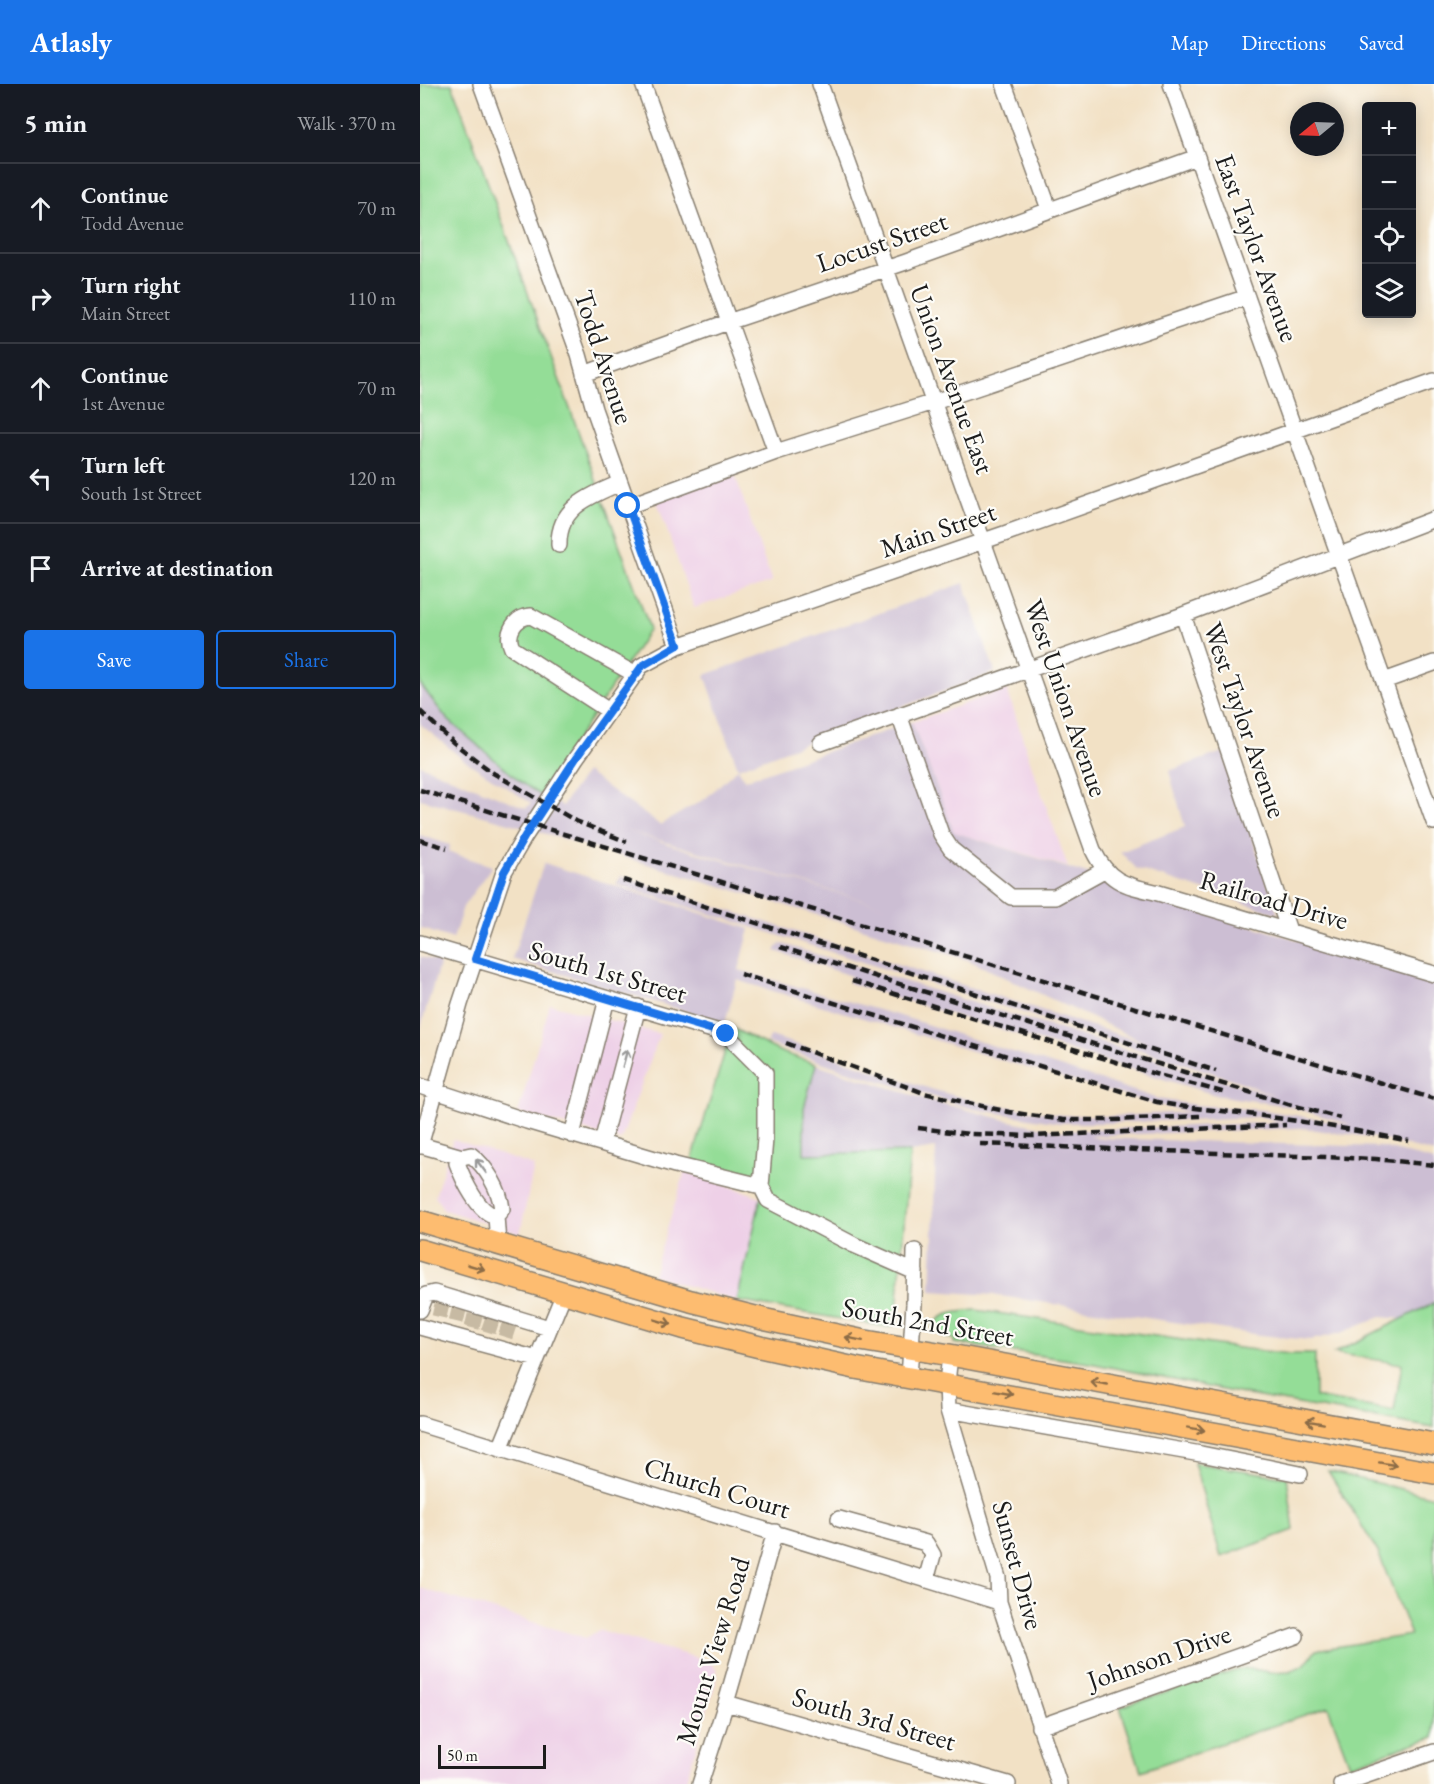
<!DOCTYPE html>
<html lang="en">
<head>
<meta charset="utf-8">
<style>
  :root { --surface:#171b24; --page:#20242c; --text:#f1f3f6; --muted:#9ea1a6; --line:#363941; --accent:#1a73e8 }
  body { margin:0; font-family:"EB Garamond",serif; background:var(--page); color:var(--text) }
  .controls { position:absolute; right:18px; top:18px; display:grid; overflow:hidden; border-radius:6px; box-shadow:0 3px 15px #0003 }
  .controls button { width:54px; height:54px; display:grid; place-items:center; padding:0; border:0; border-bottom:2px solid var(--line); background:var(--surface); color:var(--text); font:30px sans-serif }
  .compass { position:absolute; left:870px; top:18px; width:54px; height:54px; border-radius:50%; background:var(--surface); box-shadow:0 3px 15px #0003; rotate:251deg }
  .scale { position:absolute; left:18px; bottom:15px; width:108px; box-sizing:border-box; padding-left:6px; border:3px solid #1c1c1c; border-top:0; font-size:16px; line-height:21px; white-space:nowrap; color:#1c1c1c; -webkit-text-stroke:4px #fdfcf7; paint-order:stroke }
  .stop { position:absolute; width:18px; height:18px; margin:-14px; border:4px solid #1a73e8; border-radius:50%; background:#fff }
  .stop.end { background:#1a73e8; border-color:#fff; box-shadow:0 2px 6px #0008 }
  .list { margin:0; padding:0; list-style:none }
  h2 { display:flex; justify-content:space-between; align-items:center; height:78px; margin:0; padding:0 24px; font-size:26px }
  h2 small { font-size:20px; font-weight:400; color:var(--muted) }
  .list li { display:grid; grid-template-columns:39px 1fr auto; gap:18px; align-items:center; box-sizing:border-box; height:90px; padding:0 24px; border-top:2px solid var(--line) }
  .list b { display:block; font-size:22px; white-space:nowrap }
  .list p { margin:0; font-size:20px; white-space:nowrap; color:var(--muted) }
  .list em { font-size:20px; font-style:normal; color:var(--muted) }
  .actions { display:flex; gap:12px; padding:18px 24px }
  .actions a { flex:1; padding:14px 0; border:2px solid var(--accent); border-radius:6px; text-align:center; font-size:21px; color:var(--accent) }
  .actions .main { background:var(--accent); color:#fff }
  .icon { flex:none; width:33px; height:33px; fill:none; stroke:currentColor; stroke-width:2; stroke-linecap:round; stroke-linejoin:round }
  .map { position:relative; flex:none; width:1014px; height:1700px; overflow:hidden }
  header { display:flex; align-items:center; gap:36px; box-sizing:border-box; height:84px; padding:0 30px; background:var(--accent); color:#fff }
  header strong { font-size:28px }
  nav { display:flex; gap:33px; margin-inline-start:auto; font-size:21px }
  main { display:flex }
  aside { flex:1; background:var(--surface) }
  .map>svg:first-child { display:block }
  .built { fill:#eed0e7 }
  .industrial { fill:#ccbed3; fill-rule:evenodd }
  .green { fill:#94dd97; stroke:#587c5a; stroke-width:1.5 }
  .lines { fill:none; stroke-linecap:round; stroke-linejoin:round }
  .minor-tunnel { stroke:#c7baa3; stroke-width:15; stroke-dasharray:15 8; stroke-linecap:butt }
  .minor-casing { stroke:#877e70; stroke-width:18 }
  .highway-casing { stroke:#877e70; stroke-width:24 }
  .minor { stroke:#fff; stroke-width:15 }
  .highway { stroke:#fdbc70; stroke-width:21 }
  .rail { stroke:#1c1c1c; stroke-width:4.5; stroke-dasharray:9 4.5; stroke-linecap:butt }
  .oneway { stroke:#999 }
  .oneway2 { stroke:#8c6c46 }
  .route { stroke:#1a73e8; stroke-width:8 }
  .labels { text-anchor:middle; stroke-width:4.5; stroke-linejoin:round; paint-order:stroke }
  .street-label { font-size:27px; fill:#1c1c1c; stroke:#fdfcf7 }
</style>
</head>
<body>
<header>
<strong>Atlasly</strong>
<nav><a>Map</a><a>Directions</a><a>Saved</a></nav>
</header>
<main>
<aside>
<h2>5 min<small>Walk · 370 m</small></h2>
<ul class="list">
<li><svg class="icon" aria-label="ahead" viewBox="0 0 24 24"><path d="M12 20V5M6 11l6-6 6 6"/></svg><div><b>Continue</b><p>Todd Avenue</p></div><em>70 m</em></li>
<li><svg class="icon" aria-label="right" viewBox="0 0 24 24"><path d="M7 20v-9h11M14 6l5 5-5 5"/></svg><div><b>Turn right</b><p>Main Street</p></div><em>110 m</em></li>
<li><svg class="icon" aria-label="ahead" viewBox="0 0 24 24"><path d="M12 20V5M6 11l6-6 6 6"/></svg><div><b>Continue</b><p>1st Avenue</p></div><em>70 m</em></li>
<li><svg class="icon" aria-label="left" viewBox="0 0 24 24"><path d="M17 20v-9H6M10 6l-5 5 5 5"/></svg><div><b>Turn left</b><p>South 1st Street</p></div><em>120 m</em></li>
<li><svg class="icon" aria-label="arrive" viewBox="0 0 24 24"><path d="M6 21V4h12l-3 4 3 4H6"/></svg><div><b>Arrive at destination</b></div></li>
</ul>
<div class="actions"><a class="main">Save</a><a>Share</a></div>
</aside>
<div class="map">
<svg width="1014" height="1700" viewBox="0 0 1014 1700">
  <rect width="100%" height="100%" fill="#fdfcf7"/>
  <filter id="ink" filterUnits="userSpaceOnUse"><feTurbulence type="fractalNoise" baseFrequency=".0167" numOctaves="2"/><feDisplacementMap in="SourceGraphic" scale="12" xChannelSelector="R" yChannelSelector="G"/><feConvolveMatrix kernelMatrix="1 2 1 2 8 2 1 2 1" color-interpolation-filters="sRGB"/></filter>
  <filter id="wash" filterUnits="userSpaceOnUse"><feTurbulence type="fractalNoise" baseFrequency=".008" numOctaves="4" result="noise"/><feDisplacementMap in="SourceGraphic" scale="24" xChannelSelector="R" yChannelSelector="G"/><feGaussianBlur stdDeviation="1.35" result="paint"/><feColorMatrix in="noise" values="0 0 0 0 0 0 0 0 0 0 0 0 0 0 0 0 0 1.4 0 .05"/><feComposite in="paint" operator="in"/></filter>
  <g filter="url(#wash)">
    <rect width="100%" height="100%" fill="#f2e1c5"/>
    <path class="built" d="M 314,389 L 352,498 L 274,524 L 237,417 Z
      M 587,605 L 611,680 L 648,783 L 534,748 L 492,638 Z
      M 130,920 L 240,950 L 201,1056 L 98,1029 Z
      M 33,1055 L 114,1082 L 100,1150 L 24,1126 L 15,1112 Z
      M 265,1087 L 341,1113 L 317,1217 L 233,1191 Z
      M 0,1504 L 166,1554 L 179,1546 L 289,1577 L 296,1585 L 297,1594 L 265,1700 L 0,1700 Z"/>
    <path class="industrial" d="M 544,499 L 575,588 L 318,684 L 325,696 L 492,638 L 534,748 L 1014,899 L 1014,1069 L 957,1054 L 881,1044 L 670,1052 L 677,1054 L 962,1063 L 1014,1077 L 1014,1219 L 982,1235 L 961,1233 L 921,1249 L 891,1256 L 840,1251 L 574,1211 L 511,1207 L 516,1064 L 490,1068 L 383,1070 L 384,1024 L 396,980 L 505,1015 L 586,1036 L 640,1047 L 865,1038 L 841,1033 L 692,1039 L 640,1039 L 553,1025 L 421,985 L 347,959 L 351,952 L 511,1005 L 558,1018 L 643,1031 L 693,1032 L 769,1028 L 737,1021 L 611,985 L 317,896 L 305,939 L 92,875 L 124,779 L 330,845 L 319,886 L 490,935 L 739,1015 L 776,1021 L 844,1026 L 933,1041 L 867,1022 L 796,1011 L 428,899 L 431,892 L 355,867 L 360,859 L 856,1012 L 818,997 L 196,800 L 201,792 L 728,960 L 548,876 L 93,740 L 0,715 L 0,681 L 106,724 L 111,719 L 44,676 L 0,640 L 0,600 L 27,635 L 102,699 L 120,711 L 142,722 L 166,688 L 240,741 L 286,714 L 318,684 L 285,591 ZM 204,746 L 470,824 L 273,768 Z
      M 803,668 L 858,830 L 717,785 L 700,768 L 765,743 L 749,687 Z
      M 0,751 L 30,761 L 29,768 L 72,782 L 43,823 L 33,855 L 0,844 Z
      M 0,873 L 20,878 L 0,946 Z"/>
    <path class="green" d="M 0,0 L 32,0 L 230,545 L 120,711 L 102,699 L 27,635 L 0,600 Z
      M 312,944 L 361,968 L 396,980 L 384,1024 L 384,1070 L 490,1068 L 476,1238 L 473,1242 L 467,1243 L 317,1217 L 341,1113 L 348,1100 L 272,1076 Z
      M 1014,1219 L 1014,1344 L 828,1311 L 670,1279 L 534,1259 L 534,1255 L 524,1253 L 512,1243 C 522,1227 538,1228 556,1226 L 811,1263 L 870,1270 L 895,1270 L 895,1313 L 974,1327 L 982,1280 L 914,1269 Z
      M 774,1379 L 867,1393 L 874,1446 L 801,1473 Z
      M 908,1387 L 1014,1413 L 1014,1653 L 930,1681 L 908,1623 L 721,1687 L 700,1623 L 824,1584 L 850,1588 L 870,1587 L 884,1581 L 896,1566 L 991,1551 L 958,1468 Z"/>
  </g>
  <g filter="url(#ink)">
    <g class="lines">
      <path class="minor-tunnel" d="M 19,1233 L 22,1220
        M 36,1238 L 39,1226
        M 52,1244 L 55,1231
        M 68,1248 L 72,1236
        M 85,1253 L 89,1241"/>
      <defs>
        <path id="minor" d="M 61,0 L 159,271 L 174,325 L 258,562
          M 223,0 L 356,368
          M 400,0 L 673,766 C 688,797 703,801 735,808 L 1014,890
          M 584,0 L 629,125
          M 751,0 L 1014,738
          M 164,290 L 308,238 L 486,178 L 777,73
          M 208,422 L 356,368 L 514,318 L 827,213
          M 139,461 C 138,423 170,412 200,399
          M 964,597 L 1014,579
          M 189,627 L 92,564 C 85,549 95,533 111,532 L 216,591
          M 479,631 L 521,750 L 531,765 L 591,813 L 635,813 L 684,786
          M 401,659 L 763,531
          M 869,847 L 763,531 L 1014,435
          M 0,859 L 306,950 L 345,989 L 345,1055 L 341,1102 L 348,1116 L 434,1161 L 495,1188
          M 0,1002 L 107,1037 L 255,1081 L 341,1102
          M 152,1051 L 187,915
          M 182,1058 L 218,923
          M 0,1061 L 42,1073
          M 0,1062 L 40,920 L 84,788 L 105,752 L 156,674 L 221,582 L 258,562 L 584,450 L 1014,297
          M 76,1132 C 58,1129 43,1095 37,1079 L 42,1073 L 51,1071 C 66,1082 80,1106 82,1125 L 76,1132 L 78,1160
          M 0,1226 L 6,1211 L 14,1209 L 129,1244
          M 0,1243 L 117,1275
          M 530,1271 L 527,1299 L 528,1326 L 578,1494 L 579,1518 L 639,1700
          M 489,1293 L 494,1220 L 495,1167
          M 528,1326 L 781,1370 L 880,1390
          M 0,1340 L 579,1518
          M 80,1365 L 144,1209
          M 419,1435 L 506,1459 L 513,1471 L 506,1496
          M 306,1619 L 588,1700
          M 619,1643 L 876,1552
          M 280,1700 L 306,1619 L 355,1448
          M 921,1700 L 1014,1668"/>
        <path id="highway" d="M 0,1137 L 271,1217 L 347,1236 L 440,1256 L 530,1271 L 1014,1360
          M 0,1166 L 263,1244 L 340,1263 L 435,1284 L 1014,1389"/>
      </defs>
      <use href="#minor" class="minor-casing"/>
      <use href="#highway" class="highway-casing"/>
      <use href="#minor" class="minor"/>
      <use href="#highway" class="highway"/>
      <path class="rail" d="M 0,627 L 34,659 L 73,689 L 156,737 L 207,758
        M 0,706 L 1014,1015
        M 0,756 L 27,764
        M 203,796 L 796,987
        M 360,863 L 868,1020 L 920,1034
        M 320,890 L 737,1018 C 772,1025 808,1027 843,1032 C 892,1039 941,1047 989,1057
        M 432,897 L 735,990 L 806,1009
        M 366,959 L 504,1009 L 589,1028 L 644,1036 L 693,1036 L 780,1032
        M 498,1044 L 549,1050 L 612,1052 L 866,1041
        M 560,1060 L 956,1075 L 1014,1081"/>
    </g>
    <defs><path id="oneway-shaft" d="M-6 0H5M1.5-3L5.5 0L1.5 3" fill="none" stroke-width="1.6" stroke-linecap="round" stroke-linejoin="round" transform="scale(1.5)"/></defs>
    <g class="oneway">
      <use href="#oneway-shaft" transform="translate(205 974) rotate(-75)"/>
      <use href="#oneway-shaft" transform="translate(61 1082) rotate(-127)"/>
    </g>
    <g class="oneway2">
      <use href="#oneway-shaft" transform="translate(56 1183) rotate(16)"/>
      <use href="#oneway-shaft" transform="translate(243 1238) rotate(16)"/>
      <use href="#oneway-shaft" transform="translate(434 1255) rotate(-168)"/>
      <use href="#oneway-shaft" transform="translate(679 1299) rotate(-170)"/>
      <use href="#oneway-shaft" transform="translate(584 1309) rotate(10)"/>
      <use href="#oneway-shaft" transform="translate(895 1338) rotate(-170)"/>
      <use href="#oneway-shaft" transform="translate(776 1345) rotate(10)"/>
      <use href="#oneway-shaft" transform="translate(968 1380) rotate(10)"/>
    </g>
  </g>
  <g class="lines" filter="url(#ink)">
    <path class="route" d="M 208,422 L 258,561 L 222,582 L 156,674 L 105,752 L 84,788 L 55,875 L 306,950"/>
  </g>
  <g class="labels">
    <g class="street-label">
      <text transform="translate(462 158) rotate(-19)" y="9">Locust Street</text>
      <text transform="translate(837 164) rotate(70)" y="9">East Taylor Avenue</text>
      <text transform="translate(184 273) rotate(72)" y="9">Todd Avenue</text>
      <text transform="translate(532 295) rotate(70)" y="9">Union Avenue East</text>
      <text transform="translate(518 446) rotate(-19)" y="9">Main Street</text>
      <text transform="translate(646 614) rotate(71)" y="9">West Union Avenue</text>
      <text transform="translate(825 636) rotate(71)" y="9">West Taylor Avenue</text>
      <text transform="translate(854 816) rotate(16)" y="9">Railroad Drive</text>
      <text transform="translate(188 888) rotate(16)" y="9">South 1st Street</text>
      <text transform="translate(508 1238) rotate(10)" y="9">South 2nd Street</text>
      <text transform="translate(297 1404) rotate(17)" y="9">Church Court</text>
      <text transform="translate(598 1481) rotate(75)" y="9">Sunset Drive</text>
      <text transform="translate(293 1567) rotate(-73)" y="9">Mount View Road</text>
      <text transform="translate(739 1573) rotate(-19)" y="9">Johnson Drive</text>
      <text transform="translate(454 1635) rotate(16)" y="9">South 3rd Street</text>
    </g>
  </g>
</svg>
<div class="controls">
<button>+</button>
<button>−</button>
<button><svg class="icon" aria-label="locate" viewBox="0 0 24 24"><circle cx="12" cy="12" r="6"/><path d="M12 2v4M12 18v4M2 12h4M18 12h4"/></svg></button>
<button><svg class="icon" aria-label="layers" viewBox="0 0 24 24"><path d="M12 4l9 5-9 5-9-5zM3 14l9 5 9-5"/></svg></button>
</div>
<svg class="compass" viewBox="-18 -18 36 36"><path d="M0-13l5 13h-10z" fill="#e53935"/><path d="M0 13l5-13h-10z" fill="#9ea1a6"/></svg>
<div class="scale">50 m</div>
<div class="stop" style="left:208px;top:422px"></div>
<div class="stop end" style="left:306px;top:950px"></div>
</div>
</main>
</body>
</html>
